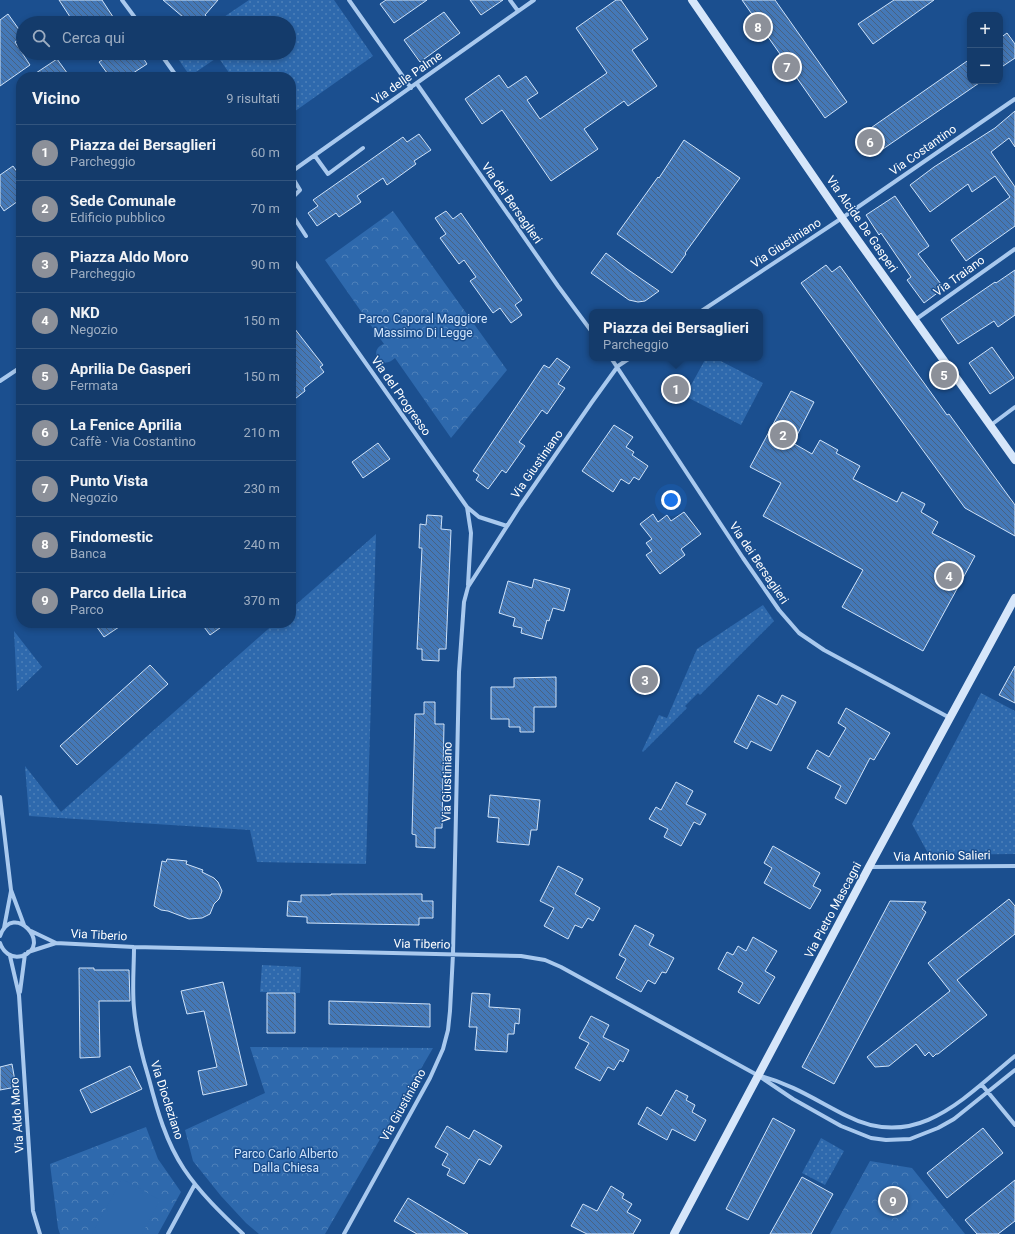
<!DOCTYPE html>
<html lang="it">
<head>
<meta charset="utf-8">
<style>
  :root { --surface:#143b6b; --page:#1d4271; --text:#f1f3f6; --muted:#9dadc1; --line:#33557e; --accent:#8c9099 }
  body { margin:0; font-family:Roboto,sans-serif; background:var(--page); color:var(--text) }
  .controls { position:absolute; right:12px; top:12px; display:grid; overflow:hidden; border-radius:8px; box-shadow:0 2px 6px #0003 }
  .controls button { width:36px; height:36px; display:grid; place-items:center; padding:0; border:0; border-bottom:1px solid var(--line); background:var(--surface); color:var(--text); font:20px sans-serif }
  .you { position:absolute; left:671px; top:500px; width:14px; height:14px; margin:-10px; border:3px solid #fff; border-radius:50%; background:#1a73e8; box-shadow:0 0 0 6px #1a73e833 }
  .badge { display:grid; place-items:center; width:26px; height:26px; border-radius:50%; background:var(--accent); color:#fff; font-size:13px; font-weight:700 }
  .pin { position:absolute; translate:-50% -50%; border:2px solid #fff; box-shadow:0 1px 4px #0006 }
  .popup { position:absolute; left:589px; top:309px; width:174px; height:52px; box-sizing:border-box; display:grid; place-content:center; border-radius:8px; background:var(--surface); filter:drop-shadow(0 1px 3px #0005); font-size:13px; white-space:nowrap; color:var(--muted) }
  .popup b { font-size:15px; color:var(--text) }
  .popup::after { content:''; position:absolute; left:50%; top:100%; margin-left:-8px; border:8px solid transparent; border-top-color:var(--surface) }
  .list { margin:0; padding:0; list-style:none }
  h2 { display:flex; justify-content:space-between; align-items:center; height:52px; margin:0; padding:0 16px; font-size:17px }
  h2 small { font-size:13px; font-weight:400; color:var(--muted) }
  .list li { display:grid; grid-template-columns:26px 1fr auto; gap:12px; align-items:center; box-sizing:border-box; height:56px; padding:0 16px; border-top:1px solid var(--line) }
  .list b { display:block; font-size:15px; white-space:nowrap }
  .list p { margin:0; font-size:13px; white-space:nowrap; color:var(--muted) }
  .list em { font-size:13px; font-style:normal; color:var(--muted) }
  .icon { flex:none; width:22px; height:22px; fill:none; stroke:currentColor; stroke-width:2; stroke-linecap:round; stroke-linejoin:round }
  .map { position:relative; flex:none; width:1015px; height:1234px; overflow:hidden }
  .search { position:absolute; background:var(--surface); box-shadow:0 2px 6px #0003; left:16px; top:16px; width:280px; height:44px; display:flex; align-items:center; gap:10px; box-sizing:border-box; padding:0 14px; border-radius:22px; color:var(--muted); font-size:15px }
  .panel { position:absolute; background:var(--surface); box-shadow:0 2px 6px #0003; left:16px; top:72px; width:280px; height:556px; border-radius:16px }
  .map>svg:first-child { display:block }
  .grass { fill:url(#grass-dots) }
  .park { fill:url(#park-crowns) }
  .pitch { fill:#2e69ad }
  .building { fill:url(#building-back-hatch); stroke:#cfe3fa }
  .lines { fill:none; stroke-linecap:round; stroke-linejoin:round }
  .street { stroke:#a9c9ee; stroke-width:4 }
  .secondary { stroke:#d6e6fa; stroke-width:8 }
  .labels { text-anchor:middle; stroke-width:3; stroke-linejoin:round; paint-order:stroke }
  .street-label { font-size:12px; fill:#fff; stroke:#1b4f8f }
  .park-label { font-size:12px; fill:#cfe3fa; stroke:#1b4f8f }
</style>
</head>
<body>
<div class="map">
<svg width="1015" height="1234" viewBox="0 0 1015 1234">
  <defs>
    <pattern id="grass-dots" width="8" height="8" patternUnits="userSpaceOnUse"><rect width="8" height="8" fill="#2e69ad"/><path d="M2 2h.1M6 6h.1" fill="none" stroke="#4d80b9" stroke-width="1.8" stroke-linecap="round"/></pattern>
    <pattern id="park-crowns" width="20" height="18" patternUnits="userSpaceOnUse"><rect width="20" height="18" fill="#2e69ad"/><path d="M2 6a3 3 0 1 1 6 0M12 15a3 3 0 1 1 6 0" fill="none" stroke="#4d80b9"/></pattern>
    <pattern id="building-back-hatch" width="6" height="6" patternUnits="userSpaceOnUse"><rect width="6" height="6" fill="#4478b7"/><path d="M-1 5l2 2M0 0l6 6M5-1l2 2" fill="none" stroke="#486282"/></pattern>
  </defs>
  <rect width="100%" height="100%" fill="#1b4f8f"/>
  <path class="grass" d="M 249,0 L 334,0 L 373,56 L 291,114 L 291,77 L 232,77 L 218,57 L 190,76 L 174,53 L 289,53 L 289,23 L 215,23 Z
    M 706,358 L 715,358 L 763,383 L 741,425 L 685,396 Z
    M 376,534 L 366,864 L 257,862 L 250,830 L 29,816 L 25,766 L 61,812 L 275,623 L 291,623 L 291,609 Z
    M 763,605 L 774,621 L 700,695 L 698,693 L 685,706 L 687,708 L 643,752 L 642,751 L 659,715 L 667,718 L 697,649 Z
    M 14,631 L 42,667 L 17,691 Z
    M 981,693 L 1015,711 L 1015,854 L 929,855 L 912,824 Z
    M 262,965 L 301,967 L 300,993 L 260,992 Z
    M 821,1138 L 844,1151 L 825,1185 L 802,1173 Z"/>
  <path class="park" d="M 393,211 L 507,370 L 451,438 L 395,358 C 381,372 367,350 384,344 L 325,260 Z
    M 250,1047 L 433,1048 L 325,1234 L 259,1234 L 246,1223 L 221,1196 L 193,1161 L 185,1130 L 265,1093 Z
    M 146,1127 L 158,1159 L 181,1192 L 158,1234 L 60,1234 L 58,1228 L 50,1164 Z
    M 870,1161 L 912,1168 L 965,1234 L 830,1234 Z"/>
  <path class="pitch" d="M 122,1179 L 160,1200 L 142,1234 L 92,1234 Z"/>
  <path class="building" d="M 59,0 L 102,0 L 117,23 L 74,23 Z
    M 163,0 L 218,0 L 205,15 L 214,23 L 190,23 Z
    M 386,0 L 427,0 L 394,23 L 380,4 Z
    M 470,0 L 503,0 L 481,15 Z
    M 616,0 L 621,0 L 648,39 L 632,50 L 657,86 L 628,106 L 624,101 L 584,129 L 598,149 L 551,181 L 502,110 L 482,124 L 465,99 L 499,75 L 508,88 L 526,76 L 538,93 L 527,100 L 540,119 L 607,73 L 576,28 Z
    M 742,0 L 775,0 L 847,102 L 825,118 Z
    M 894,0 L 934,0 L 873,44 L 858,24 Z
    M 444,12 L 460,33 L 420,62 L 404,40 Z
    M 8,14 L 23,35 L 23,37 L 15,42 L 30,65 L 0,86 L 0,20 Z
    M 1007,33 L 1015,44 L 1015,58 L 1000,68 L 1000,38 Z
    M 112,53 L 140,53 L 147,64 L 127,77 L 110,77 L 99,62 Z
    M 57,59 L 70,77 L 30,77 Z
    M 970,59 L 970,81 L 982,81 L 883,149 L 881,146 L 877,149 L 865,132 Z
    M 1015,111 L 1015,147 L 1009,138 L 991,152 L 1015,187 L 1015,226 L 966,261 L 951,240 L 1010,197 L 995,176 L 972,192 L 968,184 L 930,212 L 910,185 L 934,167 L 995,128 Z
    M 419,134 L 431,150 L 414,161 L 416,164 L 387,185 L 383,178 L 357,196 L 361,202 L 339,217 L 336,213 L 317,226 L 308,213 L 318,206 L 313,200 L 403,137 L 407,142 Z
    M 684,140 L 740,178 L 685,253 L 686,254 L 672,273 L 617,234 L 658,177 L 659,178 Z
    M 13,166 L 21,177 L 21,199 L 4,211 L 0,205 L 0,175 Z
    M 895,196 L 929,246 L 918,254 L 944,288 L 924,303 L 907,280 L 911,277 L 881,233 L 879,235 L 866,215 Z
    M 446,211 L 453,219 L 461,213 L 522,300 L 515,305 L 522,315 L 511,323 L 500,308 L 493,313 L 470,281 L 476,277 L 464,260 L 459,264 L 440,238 L 446,234 L 435,218 Z
    M 606,253 L 627,269 L 659,291 L 645,301 L 638,302 L 629,300 L 591,273 Z
    M 826,265 L 832,272 L 840,266 L 947,415 L 949,414 L 1015,505 L 1015,536 L 965,508 L 801,283 Z
    M 1015,270 L 1015,315 L 998,327 L 994,321 L 958,344 L 941,319 L 995,282 L 996,283 Z
    M 291,324 L 323,365 L 320,367 L 324,372 L 304,388 L 305,391 L 291,402 Z
    M 992,347 L 1014,378 L 990,394 L 969,363 Z
    M 557,358 L 570,367 L 558,384 L 565,388 L 547,414 L 542,410 L 519,442 L 525,446 L 506,473 L 502,470 L 488,489 L 476,480 L 479,475 L 473,471 L 544,365 L 549,368 Z
    M 791,391 L 814,402 L 793,443 L 812,454 L 820,440 L 838,450 L 836,453 L 860,466 L 853,479 L 897,502 L 902,492 L 925,504 L 921,512 L 938,522 L 932,533 L 975,556 L 923,651 L 842,607 L 863,570 L 763,516 L 781,483 L 750,467 Z
    M 614,425 L 633,437 L 626,447 L 634,452 L 632,455 L 648,466 L 639,480 L 634,477 L 629,484 L 621,479 L 613,492 L 582,471 Z
    M 378,443 L 390,459 L 363,478 L 352,462 Z
    M 684,512 L 701,534 L 681,549 L 685,555 L 660,574 L 646,555 L 652,551 L 646,543 L 652,539 L 640,524 L 653,514 L 658,522 L 667,515 L 671,521 Z
    M 427,515 L 442,516 L 441,529 L 451,530 L 446,649 L 439,649 L 439,661 L 422,660 L 422,649 L 417,649 L 422,548 L 419,548 L 420,524 L 426,525 Z
    M 534,579 L 570,589 L 564,611 L 553,608 L 549,621 L 547,620 L 542,639 L 521,633 L 522,628 L 513,626 L 515,618 L 499,613 L 508,581 L 532,588 Z
    M 94,623 L 125,623 L 104,637 Z
    M 201,623 L 227,623 L 210,635 Z
    M 150,665 L 168,684 L 77,765 L 60,746 Z
    M 1015,666 L 1015,703 L 999,695 Z
    M 556,677 L 556,707 L 534,707 L 534,732 L 520,732 L 520,727 L 509,727 L 509,719 L 491,719 L 491,687 L 514,687 L 514,678 Z
    M 758,695 L 777,705 L 782,695 L 796,702 L 771,751 L 751,741 L 747,749 L 734,742 Z
    M 424,702 L 435,702 L 435,724 L 444,724 L 442,828 L 435,828 L 435,848 L 416,847 L 416,835 L 412,834 L 415,714 L 424,714 Z
    M 846,708 L 890,733 L 874,760 L 870,758 L 846,804 L 835,798 L 841,786 L 807,768 L 817,750 L 829,757 L 846,728 L 838,723 Z
    M 676,782 L 693,791 L 686,804 L 706,814 L 700,825 L 694,822 L 681,846 L 664,837 L 668,829 L 649,819 L 656,807 L 661,810 Z
    M 490,795 L 540,800 L 537,830 L 531,830 L 529,845 L 497,842 L 499,818 L 488,817 Z
    M 773,846 L 820,873 L 813,886 L 821,890 L 810,909 L 764,883 L 772,868 L 764,863 Z
    M 167,859 L 187,861 L 186,864 L 203,870 L 202,872 L 214,878 L 218,882 L 222,891 L 219,899 L 214,904 L 210,914 L 202,918 L 189,919 L 168,911 L 161,910 L 154,906 L 162,861 L 166,862 Z
    M 558,866 L 583,879 L 575,894 L 600,908 L 593,921 L 588,918 L 582,928 L 575,925 L 568,939 L 544,926 L 554,908 L 540,901 Z
    M 331,894 L 422,894 L 422,901 L 433,901 L 433,918 L 419,918 L 419,925 L 307,923 L 307,917 L 287,916 L 288,901 L 301,902 L 301,895 L 331,895 Z
    M 1009,899 L 1015,906 L 1015,934 L 957,980 L 987,1015 L 938,1054 L 936,1054 L 933,1057 L 929,1052 L 925,1056 L 916,1044 L 889,1066 L 875,1067 L 867,1057 L 950,991 L 928,963 Z
    M 890,901 L 926,902 L 922,909 L 926,912 L 834,1084 L 802,1067 Z
    M 635,925 L 654,935 L 649,945 L 674,958 L 666,973 L 662,972 L 655,984 L 648,980 L 641,992 L 616,978 L 626,959 L 619,955 Z
    M 753,937 L 777,951 L 765,971 L 775,977 L 759,1004 L 738,992 L 743,983 L 718,969 L 727,952 L 733,955 L 738,946 L 746,951 Z
    M 79,968 L 94,968 L 94,970 L 129,970 L 130,1001 L 99,1001 L 100,1057 L 80,1058 Z
    M 223,982 L 247,1085 L 203,1095 L 198,1071 L 217,1067 L 204,1011 L 187,1014 L 181,991 Z
    M 267,993 L 295,993 L 295,1033 L 267,1033 Z
    M 472,993 L 490,994 L 489,1007 L 520,1009 L 519,1024 L 515,1023 L 514,1034 L 508,1034 L 507,1052 L 475,1050 L 477,1027 L 469,1027 Z
    M 329,1001 L 430,1004 L 430,1027 L 329,1024 Z
    M 591,1016 L 609,1025 L 603,1037 L 629,1050 L 623,1062 L 620,1060 L 614,1070 L 608,1067 L 600,1081 L 575,1068 L 589,1043 L 579,1038 Z
    M 12,1064 L 16,1087 L 0,1090 L 0,1067 Z
    M 130,1066 L 142,1089 L 91,1113 L 80,1090 Z
    M 676,1090 L 688,1096 L 686,1100 L 695,1105 L 692,1112 L 706,1120 L 695,1141 L 672,1129 L 667,1140 L 638,1124 L 647,1107 L 661,1116 Z
    M 773,1118 L 795,1130 L 748,1220 L 726,1209 Z
    M 447,1126 L 469,1139 L 474,1130 L 502,1146 L 490,1165 L 479,1159 L 464,1184 L 447,1175 L 450,1169 L 442,1165 L 448,1154 L 435,1147 Z
    M 983,1128 L 1003,1153 L 947,1198 L 927,1173 Z
    M 802,1177 L 833,1194 L 811,1234 L 770,1234 Z
    M 1015,1180 L 1015,1221 L 998,1234 L 977,1234 L 965,1220 Z
    M 611,1186 L 624,1194 L 622,1198 L 632,1204 L 627,1212 L 641,1220 L 633,1234 L 587,1234 L 571,1226 L 583,1204 L 597,1211 Z
    M 408,1198 L 468,1234 L 417,1234 L 394,1221 Z"/>
  <g class="lines">
    <path class="street" d="M 122,0 L 139,23
      M 349,0 L 411,88
      M 510,0 L 518,11
      M 160,53 L 177,77
      M 417,84 L 558,286 L 592,332
      M 315,156 L 328,174 L 363,148
      M 291,172 L 534,0
      M 291,175 L 300,190 L 291,199
      M 291,213 L 306,236
      M 291,257 L 467,507 L 471,533 L 468,585
      M 700,312 L 842,218 L 1015,99
      M 915,320 L 1015,249
      M 611,358 L 743,558 L 779,610 L 799,633 L 824,650 L 950,718
      M 0,381 L 21,367
      M 991,425 L 1015,407
      M 467,507 L 479,517 L 507,526
      M 0,797 L 11,890 L 24,925
      M 869,867 L 1015,866
      M 4,928 L 11,891
      M 31,931 L 56,943
      M 0,936 C 13,900 54,946 22,956 C 11,959 3,952 0,943
      M 134,947 C 134,967 132,988 134,1008 C 136,1032 142,1056 149,1079 C 157,1110 166,1142 184,1169 C 200,1193 222,1214 243,1234
      M 28,952 L 56,943 L 134,947 L 521,956 L 545,960 L 561,967 L 759,1076 L 793,1099 L 841,1126 L 871,1138 L 886,1140 L 910,1139 L 938,1128 L 954,1119 L 1015,1070
      M 10,956 L 19,995 L 33,1211 L 40,1234
      M 20,992 L 25,954
      M 761,1076 C 794,1085 817,1101 847,1116 C 917,1152 965,1097 1015,1056
      M 982,1085 L 1015,1125
      M 168,1234 L 195,1184
      M 344,1234 L 430,1078 L 443,1049 L 448,1030 L 450,1011 L 453,954 L 459,672 L 464,602 L 468,587 L 520,506 L 592,402 L 618,366 L 630,358"/>
    <path class="secondary" d="M 692,0 L 842,218 L 1015,460
      M 674,1234 L 869,867 L 1015,598"/>
  </g>
  <g class="labels">
    <g class="street-label">
      <text transform="translate(407 78) rotate(-35)" y="4">Via delle Palme</text>
      <text transform="translate(923 150) rotate(-35)" y="4">Via Costantino</text>
      <text transform="translate(512 203) rotate(55)" y="4">Via dei Bersaglieri</text>
      <text transform="translate(862 224) rotate(55)" y="4">Via Alcide De Gasperi</text>
      <text transform="translate(786 243) rotate(-33)" y="4">Via Giustiniano</text>
      <text transform="translate(959 276) rotate(-36)" y="4">Via Traiano</text>
      <text transform="translate(401 396) rotate(55)" y="4">Via del Progresso</text>
      <text transform="translate(537 464) rotate(-55)" y="4">Via Giustiniano</text>
      <text transform="translate(759 563) rotate(56)" y="4">Via dei Bersaglieri</text>
      <text transform="translate(447 782) rotate(-89)" y="4">Via Giustiniano</text>
      <text transform="translate(942 856) rotate(-1)" y="4">Via Antonio Salieri</text>
      <text transform="translate(833 910) rotate(-62)" y="4">Via Pietro Mascagni</text>
      <text transform="translate(99 935) rotate(3)" y="4">Via Tiberio</text>
      <text transform="translate(422 944) rotate(1)" y="4">Via Tiberio</text>
      <text transform="translate(167 1100) rotate(72)" y="4">Via Diocleziano</text>
      <text transform="translate(403 1105) rotate(-61)" y="4">Via Giustiniano</text>
      <text transform="translate(17 1115) rotate(-94)" y="4">Via Aldo Moro</text>
    </g>
    <g class="park-label">
      <text x="423" y="323">Parco Caporal Maggiore<tspan x="423" dy="14">Massimo Di Legge</tspan></text>
      <text x="286" y="1158">Parco Carlo Alberto<tspan x="286" dy="14">Dalla Chiesa</tspan></text>
    </g>
  </g>
</svg>
<div class="controls">
<button>+</button>
<button>−</button>
</div>
<div class="you"></div>
<div class="pin badge" style="left:676px;top:389px">1</div>
<div class="popup"><b>Piazza dei Bersaglieri</b>Parcheggio</div>
<div class="pin badge" style="left:783px;top:435px">2</div>
<div class="pin badge" style="left:645px;top:680px">3</div>
<div class="pin badge" style="left:949px;top:576px">4</div>
<div class="pin badge" style="left:944px;top:375px">5</div>
<div class="pin badge" style="left:870px;top:142px">6</div>
<div class="pin badge" style="left:787px;top:67px">7</div>
<div class="pin badge" style="left:758px;top:27px">8</div>
<div class="pin badge" style="left:893px;top:1201px">9</div>
<div class="search"><svg class="icon" aria-label="search" viewBox="0 0 24 24"><circle cx="10" cy="10" r="6"/><path d="M15 15l6 6"/></svg>Cerca qui</div>
<section class="panel">
<h2>Vicino<small>9 risultati</small></h2>
<ul class="list">
<li><span class="badge">1</span><div><b>Piazza dei Bersaglieri</b><p>Parcheggio</p></div><em>60 m</em></li>
<li><span class="badge">2</span><div><b>Sede Comunale</b><p>Edificio pubblico</p></div><em>70 m</em></li>
<li><span class="badge">3</span><div><b>Piazza Aldo Moro</b><p>Parcheggio</p></div><em>90 m</em></li>
<li><span class="badge">4</span><div><b>NKD</b><p>Negozio</p></div><em>150 m</em></li>
<li><span class="badge">5</span><div><b>Aprilia De Gasperi</b><p>Fermata</p></div><em>150 m</em></li>
<li><span class="badge">6</span><div><b>La Fenice Aprilia</b><p>Caffè · Via Costantino</p></div><em>210 m</em></li>
<li><span class="badge">7</span><div><b>Punto Vista</b><p>Negozio</p></div><em>230 m</em></li>
<li><span class="badge">8</span><div><b>Findomestic</b><p>Banca</p></div><em>240 m</em></li>
<li><span class="badge">9</span><div><b>Parco della Lirica</b><p>Parco</p></div><em>370 m</em></li>
</ul>
</section>
</div>
</body>
</html>
